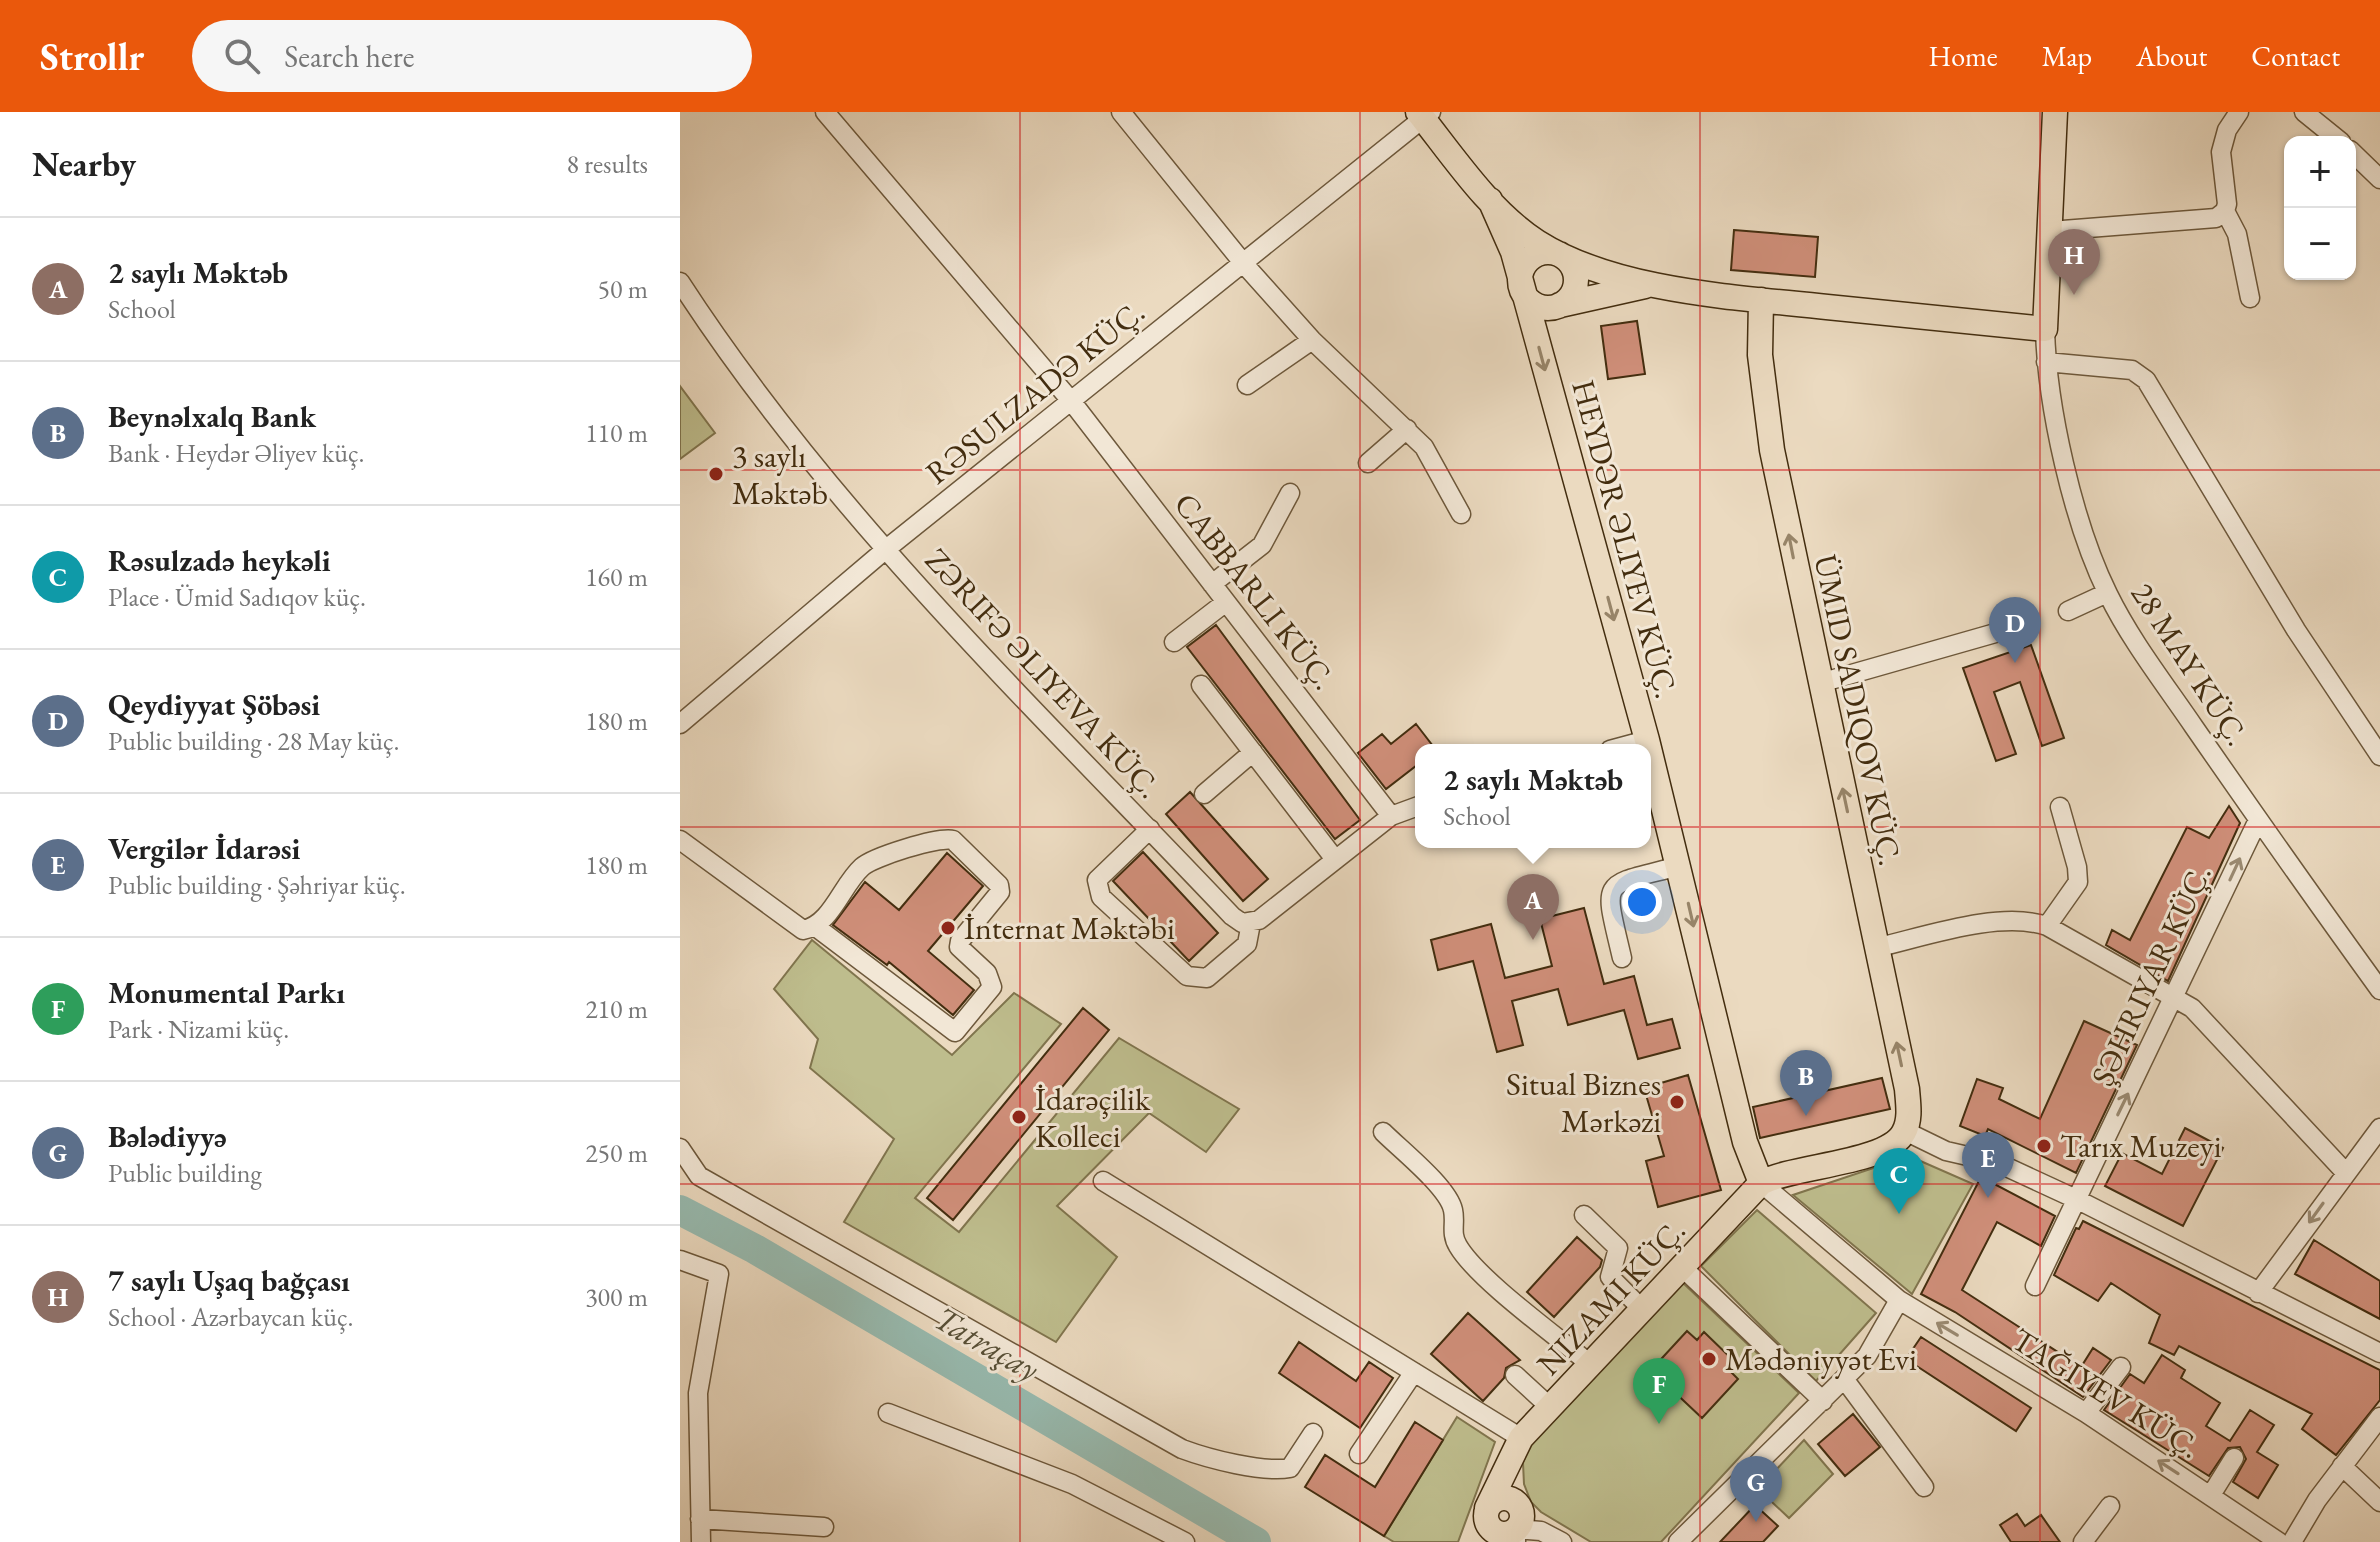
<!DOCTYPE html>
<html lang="en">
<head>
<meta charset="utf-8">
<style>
  :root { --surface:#fff; --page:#f6f6f6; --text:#222; --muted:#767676; --line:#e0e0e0; --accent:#ea580c }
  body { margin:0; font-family:"EB Garamond",serif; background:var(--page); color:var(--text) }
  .controls { position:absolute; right:24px; top:24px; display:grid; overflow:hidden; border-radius:16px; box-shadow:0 2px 6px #0004 }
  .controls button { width:72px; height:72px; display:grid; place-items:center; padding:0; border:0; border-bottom:2px solid var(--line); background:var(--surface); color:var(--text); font:40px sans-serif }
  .you { position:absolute; left:962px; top:790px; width:28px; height:28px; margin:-20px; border:6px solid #fff; border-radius:50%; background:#1a73e8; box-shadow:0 0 0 12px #1a73e833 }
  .badge { display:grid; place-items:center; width:52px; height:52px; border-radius:50%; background:var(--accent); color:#fff; font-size:26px; font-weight:700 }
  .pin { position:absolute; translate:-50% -66px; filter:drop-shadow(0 2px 4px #0008) }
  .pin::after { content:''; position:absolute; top:42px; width:28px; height:24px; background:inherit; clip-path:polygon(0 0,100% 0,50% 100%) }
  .popup { position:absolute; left:735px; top:632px; width:236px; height:104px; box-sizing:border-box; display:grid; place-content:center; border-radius:16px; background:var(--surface); filter:drop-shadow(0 2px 6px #0005); font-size:26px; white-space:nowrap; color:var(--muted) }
  .popup b { font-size:30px; color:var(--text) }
  .popup::after { content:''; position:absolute; left:50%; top:100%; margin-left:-16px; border:16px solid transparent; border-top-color:var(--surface) }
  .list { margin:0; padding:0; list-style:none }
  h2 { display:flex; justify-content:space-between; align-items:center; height:104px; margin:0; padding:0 32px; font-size:34px }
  h2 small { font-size:26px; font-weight:400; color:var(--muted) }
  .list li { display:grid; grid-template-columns:52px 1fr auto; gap:24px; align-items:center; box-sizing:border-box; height:144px; padding:0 32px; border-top:2px solid var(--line) }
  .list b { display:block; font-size:30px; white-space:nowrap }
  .list p { margin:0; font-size:26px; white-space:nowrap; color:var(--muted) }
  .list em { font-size:26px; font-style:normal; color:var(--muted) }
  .icon { flex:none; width:44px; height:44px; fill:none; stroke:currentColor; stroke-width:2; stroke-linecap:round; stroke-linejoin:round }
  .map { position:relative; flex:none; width:1700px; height:1430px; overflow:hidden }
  header { display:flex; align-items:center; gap:48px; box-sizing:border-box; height:112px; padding:0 40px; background:var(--accent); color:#fff }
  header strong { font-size:38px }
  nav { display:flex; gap:44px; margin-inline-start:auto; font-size:28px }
  .search { width:560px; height:72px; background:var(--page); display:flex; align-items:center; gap:20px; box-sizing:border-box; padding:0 28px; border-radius:44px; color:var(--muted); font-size:30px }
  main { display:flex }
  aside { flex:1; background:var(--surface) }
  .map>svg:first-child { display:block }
  .green { fill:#bebd8d; stroke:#80754e; stroke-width:2 }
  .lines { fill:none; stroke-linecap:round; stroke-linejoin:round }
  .river { stroke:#98bbb0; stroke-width:30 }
  .building { fill:#d08f7a; stroke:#432d0f; stroke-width:2 }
  .minor-casing { stroke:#6d583b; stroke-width:21 }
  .major-casing { stroke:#432d0f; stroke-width:27 }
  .minor { stroke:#f2e7d6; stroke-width:18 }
  .major { stroke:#ebdac0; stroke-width:24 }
  .oneway { stroke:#978468 }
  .oneway2 { stroke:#9a8a72 }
  .grid { fill:none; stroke:#d62828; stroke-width:2; stroke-opacity:0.55 }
  .poi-dot { fill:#8f2418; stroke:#f2e7d6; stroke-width:3 }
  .labels { text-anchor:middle; stroke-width:6; stroke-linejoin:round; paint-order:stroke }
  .street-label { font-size:32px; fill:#432d0f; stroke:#f2e7d6 }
  .poi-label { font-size:32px; fill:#432d0f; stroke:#f2e7d6; text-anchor:start }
  .water-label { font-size:34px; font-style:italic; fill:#585037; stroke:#f2e7d6 }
</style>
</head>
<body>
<header>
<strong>Strollr</strong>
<div class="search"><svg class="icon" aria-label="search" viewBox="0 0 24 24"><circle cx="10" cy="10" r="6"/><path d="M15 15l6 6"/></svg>Search here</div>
<nav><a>Home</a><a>Map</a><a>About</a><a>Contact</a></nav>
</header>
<main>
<aside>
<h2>Nearby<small>8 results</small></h2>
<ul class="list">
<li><span class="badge" style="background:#8d6e63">A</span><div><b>2 saylı Məktəb</b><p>School</p></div><em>50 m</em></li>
<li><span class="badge" style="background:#5c6f8a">B</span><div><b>Beynəlxalq Bank</b><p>Bank · Heydər Əliyev küç.</p></div><em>110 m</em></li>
<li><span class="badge" style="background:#0f9aa8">C</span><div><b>Rəsulzadə heykəli</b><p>Place · Ümid Sadıqov küç.</p></div><em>160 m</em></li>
<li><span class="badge" style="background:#5c6f8a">D</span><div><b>Qeydiyyat Şöbəsi</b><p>Public building · 28 May küç.</p></div><em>180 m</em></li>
<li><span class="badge" style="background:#5c6f8a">E</span><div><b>Vergilər İdarəsi</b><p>Public building · Şəhriyar küç.</p></div><em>180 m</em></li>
<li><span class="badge" style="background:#2e9e5b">F</span><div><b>Monumental Parkı</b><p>Park · Nizami küç.</p></div><em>210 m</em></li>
<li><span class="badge" style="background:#5c6f8a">G</span><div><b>Bələdiyyə</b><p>Public building</p></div><em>250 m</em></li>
<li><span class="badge" style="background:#8d6e63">H</span><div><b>7 saylı Uşaq bağçası</b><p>School · Azərbaycan küç.</p></div><em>300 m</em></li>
</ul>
</aside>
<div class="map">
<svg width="1700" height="1430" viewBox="0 0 1700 1430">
  <rect width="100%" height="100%" fill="#ebdac0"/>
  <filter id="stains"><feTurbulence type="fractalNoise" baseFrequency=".0025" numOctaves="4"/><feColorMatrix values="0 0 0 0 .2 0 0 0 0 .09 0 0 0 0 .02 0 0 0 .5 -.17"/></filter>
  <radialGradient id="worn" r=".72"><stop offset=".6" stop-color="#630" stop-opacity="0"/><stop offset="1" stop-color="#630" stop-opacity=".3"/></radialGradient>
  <path class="green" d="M 0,274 L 35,321 L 0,347 Z
    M 132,828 L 272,943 L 334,881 L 381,912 L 235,1086 L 279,1120 L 439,926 L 559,997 L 526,1040 L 469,1001 L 377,1094 L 437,1145 L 376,1230 L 164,1110 L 214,1027 L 130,956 L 138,927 L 94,877 Z
    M 1229,1044 L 1293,1072 L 1232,1182 L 1113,1083 Z
    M 1077,1098 L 1196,1201 L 1136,1269 L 1021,1154 Z
    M 1002,1170 L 1119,1281 L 981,1430 L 911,1430 L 861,1400 L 851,1390 L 844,1372 L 843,1351 L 849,1334 Z
    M 777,1305 L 815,1330 L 778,1430 L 714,1430 L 704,1424 Z
    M 1124,1328 L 1153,1362 L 1109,1406 L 1078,1377 Z"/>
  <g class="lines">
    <path class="river" d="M 0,1098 L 75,1137 L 576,1430"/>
  </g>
  <path class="building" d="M 1054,118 L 1138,125 L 1135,165 L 1051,158 Z
    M 957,209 L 965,262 L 928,267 L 921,214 Z
    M 536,513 L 680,708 L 655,727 L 507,535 Z
    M 1351,533 L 1384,626 L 1362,634 L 1340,570 L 1314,580 L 1336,642 L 1316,649 L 1283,556 Z
    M 736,612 L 756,638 L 741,638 L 741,650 L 706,677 L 678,641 L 702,622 L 711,632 Z
    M 510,680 L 588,767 L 563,789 L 486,702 Z
    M 1549,694 L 1560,711 L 1488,869 L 1426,833 L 1432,818 L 1450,828 L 1507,715 L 1529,726 Z
    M 463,740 L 538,821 L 509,849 L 433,769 Z
    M 267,741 L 303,774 L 248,839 L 294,878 L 273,903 L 209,850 L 207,853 L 153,813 L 185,770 L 219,798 Z
    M 904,796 L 924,872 L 954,864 L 967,913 L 992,907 L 1000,936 L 958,947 L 944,898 L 888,913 L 878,877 L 832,889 L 843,933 L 817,940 L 793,849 L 758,858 L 751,828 L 811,812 L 825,866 L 872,854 L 860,807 Z
    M 403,896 L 429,918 L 273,1108 L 247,1086 Z
    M 1404,909 L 1457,933 L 1396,1061 L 1308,1017 L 1305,1024 L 1280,1014 L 1297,967 L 1323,976 L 1319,987 L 1360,1007 Z
    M 1008,963 L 1041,1078 L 978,1095 L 966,1049 L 984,1044 L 964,976 Z
    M 1202,966 L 1210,997 L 1080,1026 L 1073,995 Z
    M 1505,1016 L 1543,1036 L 1503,1114 L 1425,1074 L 1442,1041 L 1482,1062 Z
    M 1301,1065 L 1375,1104 L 1361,1134 L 1317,1110 L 1282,1178 L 1401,1255 L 1413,1236 L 1431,1248 L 1403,1285 L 1275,1200 L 1241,1182 Z
    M 1403,1109 L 1700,1258 L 1700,1288 L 1656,1343 L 1622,1317 L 1632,1302 L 1499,1234 L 1494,1243 L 1469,1231 L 1480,1203 L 1431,1171 L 1418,1189 L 1374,1163 L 1396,1116 L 1399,1117 Z
    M 897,1125 L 922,1148 L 920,1155 L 874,1205 L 847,1180 Z
    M 1634,1128 L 1700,1169 L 1700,1207 L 1615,1162 Z
    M 788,1201 L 840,1248 L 826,1256 L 824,1266 L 803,1289 L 751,1242 Z
    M 1007,1219 L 1017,1228 L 1024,1220 L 1055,1250 L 1048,1257 L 1058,1267 L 1022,1306 L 971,1258 Z
    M 1241,1225 L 1351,1296 L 1336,1319 L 1226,1247 Z
    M 619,1230 L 676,1269 L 689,1250 L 713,1266 L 680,1316 L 599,1261 Z
    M 1482,1243 L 1505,1258 L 1501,1266 L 1540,1291 L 1526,1314 L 1550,1329 L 1570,1298 L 1594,1313 L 1577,1340 L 1598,1353 L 1578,1386 L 1553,1370 L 1566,1347 L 1560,1335 L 1548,1336 L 1529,1364 L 1424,1298 L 1450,1262 L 1464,1271 Z
    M 1173,1302 L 1200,1335 L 1165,1364 L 1138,1332 Z
    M 735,1310 L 763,1328 L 704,1424 L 625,1375 L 645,1343 L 695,1375 Z
    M 1075,1393 L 1098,1414 L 1083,1430 L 1040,1430 Z
    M 1337,1402 L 1345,1414 L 1361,1403 L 1380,1430 L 1331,1430 L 1320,1413 Z"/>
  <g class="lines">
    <defs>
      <path id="minor" d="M 145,0 L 392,290 L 711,704
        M 441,0 L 564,152 L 632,228 L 744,335 L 781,402
        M 1624,0 L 1661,30
        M 1670,38 L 1700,67
        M 1545,99 L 1557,122 L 1570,186
        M 1370,119 L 1536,106 L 1545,99 L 1547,92 L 1541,40 L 1547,18 L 1559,0
        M 0,170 C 153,406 360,601 552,804 L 562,811 L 579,808 L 711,704 L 741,693
        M 1365,217 C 1367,295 1393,411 1428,482 C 1451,529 1484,571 1514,615 C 1575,703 1637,791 1700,878
        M 1366,250 L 1452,258 L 1466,268 L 1616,518 L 1700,644
        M 567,273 L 632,228
        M 688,351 L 727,317
        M 532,472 L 582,433 L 610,381
        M 1388,499 L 1427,481
        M 494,530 L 546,490
        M 1140,571 L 1333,516
        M 521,573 L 654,746
        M 0,612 L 205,438 L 751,0
        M 930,638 L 967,628
        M 524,682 L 573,640
        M 470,717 L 417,768 L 421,785 L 507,864 L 527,866 L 567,832 L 571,811
        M 0,728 L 123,818 C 152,812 161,774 182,755 C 193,745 259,724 273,728 L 319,773 L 320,780 L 280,829 L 279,835 L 307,861 L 312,875 L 275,920 L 136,815
        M 1367,814 L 1398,770 L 1397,755 L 1380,695
        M 1195,836 C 1244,825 1319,798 1367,814 L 1512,896 L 1665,1060
        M 942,846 C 923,764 919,775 999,754
        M 1225,1019 L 1266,1039 L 1318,1051 L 1398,1088 L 1700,1241
        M 703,1020 C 721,1038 768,1075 773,1098 C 776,1111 770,1121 778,1134 C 798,1168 878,1225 911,1253
        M 0,1036 L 19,1064 L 502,1337 C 529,1347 583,1361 610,1356 L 633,1321
        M 423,1069 L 841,1326
        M 904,1103 L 938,1136 L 930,1165 L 963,1198
        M 0,1148 L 39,1162 L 18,1281 L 21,1430
        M 1003,1156 L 1143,1289
        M 1355,1174 L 1578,708
        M 1578,1181 L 1700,1016
        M 1219,1188 L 1406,1301 L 1599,1430
        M 835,1263 L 871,1296
        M 1165,1268 L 1244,1375
        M 208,1301 L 392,1372 L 505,1430
        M 1406,1301 L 1441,1255
        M 679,1342 L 734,1260
        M 1662,1354 L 1700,1390
        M 1531,1383 L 1554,1346
        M 20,1407 L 144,1415
        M 836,1430 L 836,1417 L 861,1419 L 882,1430
        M 998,1430 L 1187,1244 L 1219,1188 L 1081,1071
        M 1403,1430 L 1430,1394
        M 1612,1430 L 1637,1388 L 1700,1305"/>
      <path id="major" d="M 738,0 C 773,44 809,99 857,130 C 936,180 1056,185 1147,195 C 1219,202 1292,209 1365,217 L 1375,0
        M 810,88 L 833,140 L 967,628 L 1065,1030 L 1081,1071
        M840 168a28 28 0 1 1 56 0a28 28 0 1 1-56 0Z
        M 880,193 L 965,174
        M806 1404a18 18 0 1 1 36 0a18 18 0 1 1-36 0Z
        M 807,1396 L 841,1326 L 1081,1071 C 1113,1053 1208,1052 1224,1020 C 1231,1007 1228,991 1227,977 L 1092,338 L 1080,243 L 1081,188"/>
    </defs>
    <use href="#minor" class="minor-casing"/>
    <use href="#major" class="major-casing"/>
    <use href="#minor" class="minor"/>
    <use href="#major" class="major"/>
  </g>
  <defs><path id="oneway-shaft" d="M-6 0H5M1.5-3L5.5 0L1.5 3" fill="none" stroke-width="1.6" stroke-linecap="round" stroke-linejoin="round" transform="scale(2)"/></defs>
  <g class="oneway">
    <use href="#oneway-shaft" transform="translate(862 247) rotate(75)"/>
    <use href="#oneway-shaft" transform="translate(1111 434) rotate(-101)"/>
    <use href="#oneway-shaft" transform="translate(931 497) rotate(75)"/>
    <use href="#oneway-shaft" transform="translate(1165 688) rotate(-102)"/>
    <use href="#oneway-shaft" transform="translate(1011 803) rotate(77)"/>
    <use href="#oneway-shaft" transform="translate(1219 942) rotate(-102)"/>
  </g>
  <g class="oneway2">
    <use href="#oneway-shaft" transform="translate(1555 757) rotate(-65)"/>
    <use href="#oneway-shaft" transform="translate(1443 992) rotate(-64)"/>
    <use href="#oneway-shaft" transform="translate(1636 1101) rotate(126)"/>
    <use href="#oneway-shaft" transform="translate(1267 1217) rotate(-149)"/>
    <use href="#oneway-shaft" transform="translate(1488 1355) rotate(-147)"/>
  </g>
  <path class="grid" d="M 340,0 L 340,1430M 680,0 L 680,1430M 1020,0 L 1020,1430M 1360,0 L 1360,1430M 0,358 L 1700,358M 0,715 L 1700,715M 0,1072 L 1700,1072"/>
  <g class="poi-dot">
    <circle cx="36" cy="362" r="8"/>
    <circle cx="268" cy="816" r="8"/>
    <circle cx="997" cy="990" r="8"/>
    <circle cx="339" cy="1005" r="8"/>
    <circle cx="1364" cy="1034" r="8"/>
    <circle cx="1029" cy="1247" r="8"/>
  </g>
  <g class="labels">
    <g class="street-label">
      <text transform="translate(355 280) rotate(-39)" y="11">RƏSULZADƏ KÜÇ.</text>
      <text transform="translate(945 427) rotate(75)" y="11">HEYDƏR ƏLIYEV KÜÇ.</text>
      <text transform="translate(575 479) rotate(52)" y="11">CABBARLI KÜÇ.</text>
      <text transform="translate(1510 552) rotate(57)" y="11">28 MAY KÜÇ.</text>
      <text transform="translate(363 561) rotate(47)" y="11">ZƏRIFƏ ƏLIYEVA KÜÇ.</text>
      <text transform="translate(1178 598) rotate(78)" y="11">ÜMID SADIQOV KÜÇ.</text>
      <text transform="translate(1471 863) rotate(-65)" y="11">ŞƏHRIYAR KÜÇ.</text>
      <text transform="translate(931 1185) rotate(-47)" y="11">NIZAMI KÜÇ.</text>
      <text transform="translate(1426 1281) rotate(32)" y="11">TAĞIYEV KÜÇ.</text>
    </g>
    <g class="poi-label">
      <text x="52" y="355">3 saylı<tspan x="52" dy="37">Məktəb</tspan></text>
      <text x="284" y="827">İnternat Məktəbi</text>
      <text x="981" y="983" text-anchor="end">Situal Biznes<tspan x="981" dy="37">Mərkəzi</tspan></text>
      <text x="355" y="998">İdarəçilik<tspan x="355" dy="37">Kolleci</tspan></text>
      <text x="1380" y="1045">Tarıx Muzeyi</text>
      <text x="1045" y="1258">Mədəniyyət Evi</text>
    </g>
    <g class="water-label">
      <text transform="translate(307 1231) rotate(30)" y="12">Tatraçay</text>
    </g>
  </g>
  <rect width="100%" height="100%" filter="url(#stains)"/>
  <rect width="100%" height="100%" fill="url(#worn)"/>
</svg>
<div class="controls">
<button>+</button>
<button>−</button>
</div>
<div class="you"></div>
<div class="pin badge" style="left:853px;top:828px;background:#8d6e63">A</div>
<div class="popup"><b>2 saylı Məktəb</b>School</div>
<div class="pin badge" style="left:1126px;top:1004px;background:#5c6f8a">B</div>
<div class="pin badge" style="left:1219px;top:1102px;background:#0f9aa8">C</div>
<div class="pin badge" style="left:1335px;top:551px;background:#5c6f8a">D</div>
<div class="pin badge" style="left:1308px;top:1086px;background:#5c6f8a">E</div>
<div class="pin badge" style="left:979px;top:1312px;background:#2e9e5b">F</div>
<div class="pin badge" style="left:1076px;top:1410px;background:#5c6f8a">G</div>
<div class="pin badge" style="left:1394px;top:183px;background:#8d6e63">H</div>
</div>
</main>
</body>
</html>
